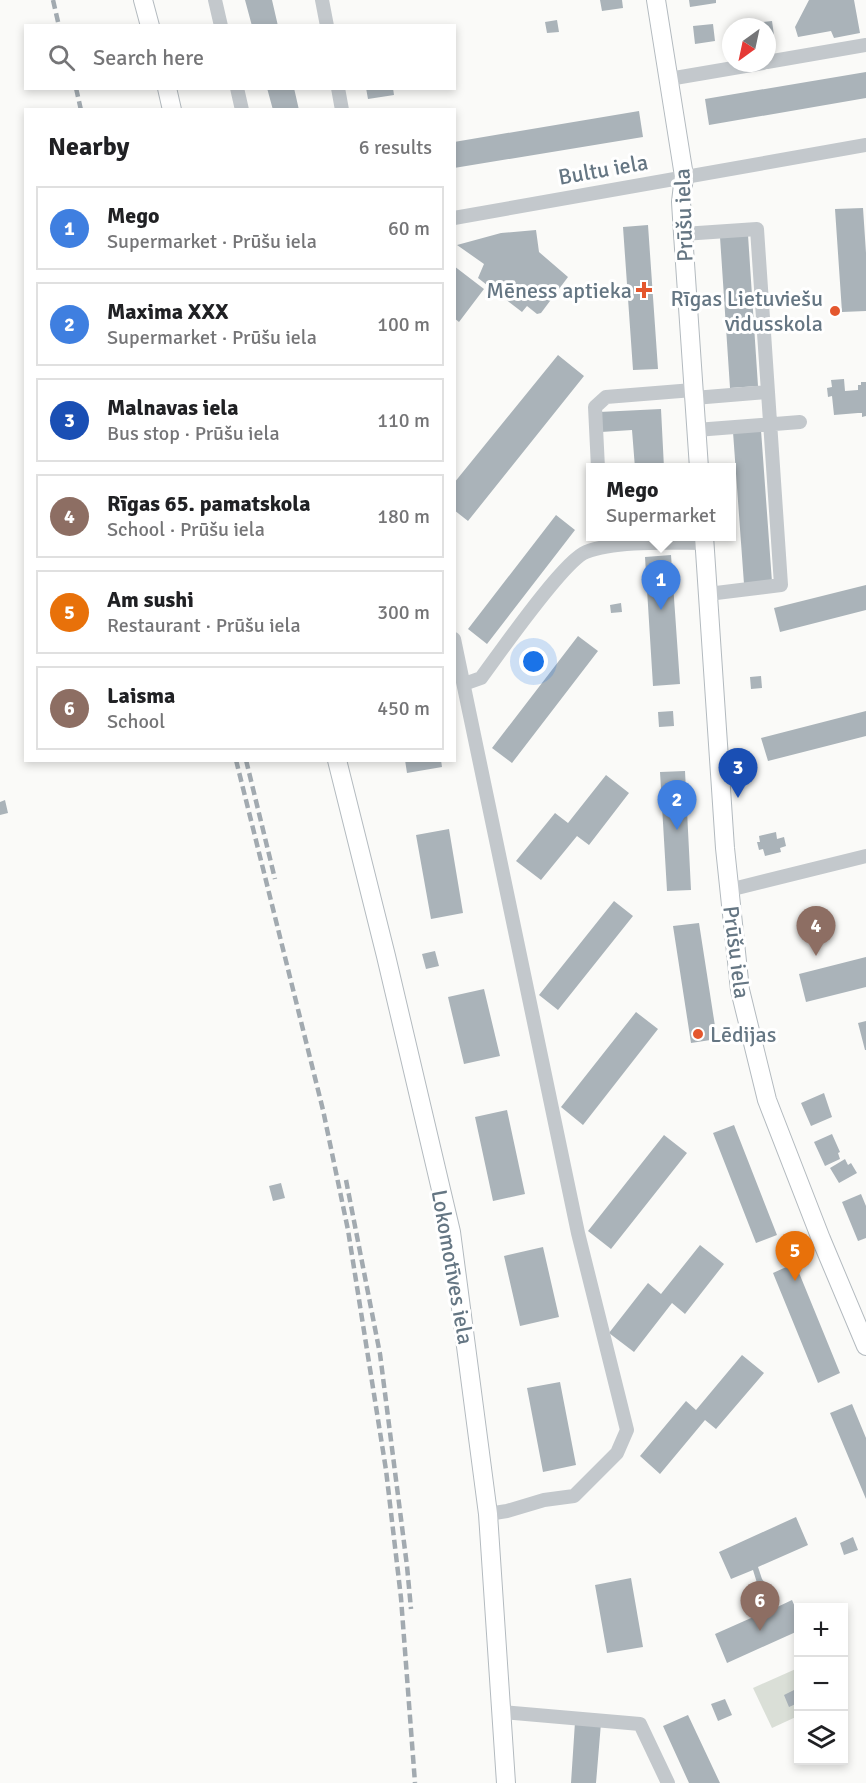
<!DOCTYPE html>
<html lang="en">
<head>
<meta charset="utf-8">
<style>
  :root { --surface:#fff; --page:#f2f2f2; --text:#202124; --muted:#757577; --line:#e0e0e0; --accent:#ea580c }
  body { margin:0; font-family:Signika,sans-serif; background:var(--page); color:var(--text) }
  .controls { position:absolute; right:18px; bottom:18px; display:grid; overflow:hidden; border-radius:0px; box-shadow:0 3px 9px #0003 }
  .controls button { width:54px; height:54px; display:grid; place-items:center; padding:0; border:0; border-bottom:2px solid var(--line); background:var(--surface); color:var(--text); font:30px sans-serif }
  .compass { position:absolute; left:722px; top:18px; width:54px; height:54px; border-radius:50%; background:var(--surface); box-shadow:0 3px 9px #0003; rotate:213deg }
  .you { position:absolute; left:534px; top:662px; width:21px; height:21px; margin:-15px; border:4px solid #fff; border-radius:50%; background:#1a73e8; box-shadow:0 0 0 9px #1a73e833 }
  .badge { display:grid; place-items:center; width:39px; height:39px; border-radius:50%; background:var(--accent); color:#fff; font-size:20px; font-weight:700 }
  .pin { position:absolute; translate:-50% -50px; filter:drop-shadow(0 2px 3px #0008) }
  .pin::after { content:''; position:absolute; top:32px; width:21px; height:18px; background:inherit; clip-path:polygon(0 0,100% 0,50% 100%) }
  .popup { position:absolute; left:586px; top:463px; width:150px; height:78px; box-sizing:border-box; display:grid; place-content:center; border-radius:0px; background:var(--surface); filter:drop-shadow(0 2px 4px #0005); font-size:20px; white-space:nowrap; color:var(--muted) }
  .popup b { font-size:22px; color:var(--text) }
  .popup::after { content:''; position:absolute; left:50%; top:100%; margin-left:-12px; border:12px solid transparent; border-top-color:var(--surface) }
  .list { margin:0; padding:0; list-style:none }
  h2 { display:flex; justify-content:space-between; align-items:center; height:78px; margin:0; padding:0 24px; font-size:26px }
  h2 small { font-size:20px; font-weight:400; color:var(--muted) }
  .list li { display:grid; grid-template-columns:39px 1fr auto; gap:18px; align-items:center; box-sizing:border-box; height:84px; margin:0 12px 12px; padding:0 12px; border:2px solid var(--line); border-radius:0px }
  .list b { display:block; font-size:22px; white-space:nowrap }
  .list p { margin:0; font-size:20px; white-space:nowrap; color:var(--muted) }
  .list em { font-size:20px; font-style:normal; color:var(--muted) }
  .icon { flex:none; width:33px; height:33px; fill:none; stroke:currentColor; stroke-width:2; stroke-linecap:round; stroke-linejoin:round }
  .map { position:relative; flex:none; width:866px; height:1783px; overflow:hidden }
  .search { position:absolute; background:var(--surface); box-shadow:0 3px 9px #0003; left:24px; top:24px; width:432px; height:66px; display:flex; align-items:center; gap:15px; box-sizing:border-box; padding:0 21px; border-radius:0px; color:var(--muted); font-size:22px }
  .panel { position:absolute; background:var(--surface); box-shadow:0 3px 9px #0003; left:24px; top:108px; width:432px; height:654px; border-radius:0px }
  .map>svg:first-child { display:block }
  .green { fill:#dadfd7 }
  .building { fill:#aab3b9 }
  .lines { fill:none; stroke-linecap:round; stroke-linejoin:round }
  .secondary-casing { stroke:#b3babf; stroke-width:20 }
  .street { stroke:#c3c8cc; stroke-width:14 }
  .secondary { stroke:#fff; stroke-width:18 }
  .rail { stroke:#a2aab0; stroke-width:4.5; stroke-dasharray:9 4.5; stroke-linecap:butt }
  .poi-dot { fill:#e4572e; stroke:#fff; stroke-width:2 }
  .labels { text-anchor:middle; stroke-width:6; stroke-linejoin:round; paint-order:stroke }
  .street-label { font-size:22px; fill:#657683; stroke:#fff }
  .poi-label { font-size:22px; fill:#657683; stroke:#fff; text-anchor:end }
</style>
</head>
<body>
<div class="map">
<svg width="866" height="1783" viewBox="0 0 866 1783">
  <rect width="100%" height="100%" fill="#fafaf8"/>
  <path class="green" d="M 798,1668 L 798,1716 L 772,1728 L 753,1688 Z"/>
  <path class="building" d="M 245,0 L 272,0 L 278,26 L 252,26 Z
    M 600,0 L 622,0 L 623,8 L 602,11 Z
    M 689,0 L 716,0 L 716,3 L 690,7 Z
    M 809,0 L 854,0 L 860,33 L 834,38 L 831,31 L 798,37 L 795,27 Z
    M 557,20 L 559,32 L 547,33 L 545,22 Z
    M 772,21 L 774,35 L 767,36 L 767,27 L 764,27 L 763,22 Z
    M 713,24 L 715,41 L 695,44 L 693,26 Z
    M 866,72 L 866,98 L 709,125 L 705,99 Z
    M 267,88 L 294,88 L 299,110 L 273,110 Z
    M 366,88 L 393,88 L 394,95 L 368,99 Z
    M 639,111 L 643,137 L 454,168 L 454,142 Z
    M 863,208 L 866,253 L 866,311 L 842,312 L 835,209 Z
    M 648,225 L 658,369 L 633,370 L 623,227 Z
    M 536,230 L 539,252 L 568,277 L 541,313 L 537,314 L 527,306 L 522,312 L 478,278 L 484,264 L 457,245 L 501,233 Z
    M 748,235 L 758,386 L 730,388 L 720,237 Z
    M 454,266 L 484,289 L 459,322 L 454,318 Z
    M 558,355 L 584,376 L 468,521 L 454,510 L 454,483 Z
    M 844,379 L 845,391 L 858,390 L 858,385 L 861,385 L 861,382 L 866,382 L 866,416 L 862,417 L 862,413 L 858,413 L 834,415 L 832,396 L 828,397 L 827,388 L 832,387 L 831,380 Z
    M 661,409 L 664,468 L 635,468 L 632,430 L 601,432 L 599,412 Z
    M 761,430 L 772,582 L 744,584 L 733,432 Z
    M 556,515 L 575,530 L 487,644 L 468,629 Z
    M 671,555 L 680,684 L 653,686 L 645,557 Z
    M 866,585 L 866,610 L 780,632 L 774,608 Z
    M 621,603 L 622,612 L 611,613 L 610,605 Z
    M 578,636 L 598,651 L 512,763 L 492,748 Z
    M 761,676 L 762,688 L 751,689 L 750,677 Z
    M 673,711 L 674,726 L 659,727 L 658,712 Z
    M 866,711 L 866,736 L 768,761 L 761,738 Z
    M 405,760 L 441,760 L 442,767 L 407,773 Z
    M 685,771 L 691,890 L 667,891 L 660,772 Z
    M 606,775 L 629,793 L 589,845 L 577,836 L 541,880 L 516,861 L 555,813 L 568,823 Z
    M 5,800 L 8,813 L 0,815 L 0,802 Z
    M 449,829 L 463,913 L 431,919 L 416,835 Z
    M 776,832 L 777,839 L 784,837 L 786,846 L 780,848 L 781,852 L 765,856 L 763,849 L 759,850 L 757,842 L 760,842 L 759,836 Z
    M 614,901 L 633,916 L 558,1010 L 539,995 Z
    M 699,923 L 717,1039 L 691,1043 L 673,926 Z
    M 435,951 L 439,966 L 426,969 L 422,954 Z
    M 866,957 L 866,987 L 806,1002 L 799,974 Z
    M 484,989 L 500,1056 L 464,1064 L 448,997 Z
    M 636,1012 L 658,1029 L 583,1125 L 561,1107 Z
    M 866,1021 L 866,1050 L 865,1050 L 858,1023 Z
    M 824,1093 L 832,1117 L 811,1126 L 801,1103 Z
    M 507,1110 L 525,1194 L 493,1201 L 475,1117 Z
    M 734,1125 L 777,1235 L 756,1243 L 713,1133 Z
    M 832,1134 L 840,1152 L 838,1153 L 840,1159 L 825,1166 L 814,1142 Z
    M 664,1135 L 687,1153 L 611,1249 L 588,1231 Z
    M 845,1159 L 848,1165 L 851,1163 L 857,1173 L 839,1183 L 830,1168 Z
    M 281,1183 L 285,1198 L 273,1201 L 269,1186 Z
    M 861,1194 L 866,1206 L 866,1238 L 858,1241 L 842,1202 Z
    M 700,1245 L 724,1264 L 685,1314 L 672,1303 L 634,1352 L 609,1333 L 648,1283 L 661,1294 Z
    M 543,1247 L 559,1317 L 520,1326 L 504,1256 Z
    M 795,1263 L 840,1373 L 818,1383 L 773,1273 Z
    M 742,1355 L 764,1373 L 716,1429 L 705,1420 L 660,1474 L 640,1456 L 686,1401 L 696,1410 Z
    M 560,1382 L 576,1465 L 543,1472 L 527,1388 Z
    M 852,1404 L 866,1438 L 866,1499 L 830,1413 Z
    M 796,1517 L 808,1545 L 758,1567 L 762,1579 L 771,1591 L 766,1596 L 773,1609 L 792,1600 L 798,1614 L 798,1631 L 727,1663 L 715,1634 L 767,1611 L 761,1601 L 757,1607 L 747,1594 L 757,1583 L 753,1570 L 731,1579 L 719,1552 Z
    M 853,1537 L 858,1550 L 844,1555 L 840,1543 Z
    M 631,1578 L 643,1647 L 607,1653 L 595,1585 Z
    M 798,1688 L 798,1703 L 789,1707 L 784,1695 Z
    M 725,1699 L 732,1715 L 718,1721 L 711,1704 Z
    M 688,1715 L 720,1783 L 689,1783 L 663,1726 Z
    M 575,1722 L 601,1723 L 596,1783 L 571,1783 Z"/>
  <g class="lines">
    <defs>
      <path id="secondary" d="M 143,0 L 150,26
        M 656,0 L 684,176 L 681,202 L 683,234 L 699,468
        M 167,88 L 172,110
        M 704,536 L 725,848 L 740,990 L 767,1100 L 821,1239 L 866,1346
        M 337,760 L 386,956 L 451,1232 L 488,1514 L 506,1783"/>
    </defs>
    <use href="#secondary" class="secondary-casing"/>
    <path class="street" d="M 215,0 L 221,26
      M 322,0 L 327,26
      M 767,62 L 866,45
      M 669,79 L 763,63
      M 237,88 L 242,110
      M 338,88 L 342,110
      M 454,218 L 866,145
      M 683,234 L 757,229 L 781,585 L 708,594
      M 694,398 L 768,392
      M 696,430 L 800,422
      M 598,468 L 595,407 L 606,397 L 693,390
      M 454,639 L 578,1233 L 627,1430 L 617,1453 L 574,1496 L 544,1500 L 507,1511 L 488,1514
      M 464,684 L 481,678 C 499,654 563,561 586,552 C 616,540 671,543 704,543
      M 729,890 L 866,856
      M 502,1712 L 640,1724 L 668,1783"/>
    <use href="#secondary" class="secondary"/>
    <path class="rail" d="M 53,0 L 59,26
      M 76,88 L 81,110
      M 236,760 L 323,1110 L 348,1230 L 386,1470 L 401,1598 L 415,1783
      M 246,760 L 275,879
      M 346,1180 L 380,1354 L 407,1566 L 411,1609"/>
  </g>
  <g class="poi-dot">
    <path d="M641 281h6v6h6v6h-6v6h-6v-6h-6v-6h6z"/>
    <circle cx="835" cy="311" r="6"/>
    <circle cx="698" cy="1034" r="6"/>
  </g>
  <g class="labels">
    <g class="street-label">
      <text transform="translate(603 169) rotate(-10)" y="8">Bultu iela</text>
      <text transform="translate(683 215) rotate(-92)" y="8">Prūšu iela</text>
      <text transform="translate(737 952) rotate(83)" y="8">Prūšu iela</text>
      <text transform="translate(453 1267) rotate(80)" y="8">Lokomotīves iela</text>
    </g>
    <g class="poi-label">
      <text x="632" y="298">Mēness aptieka</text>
      <text x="823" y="306">Rīgas Lietuviešu<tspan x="823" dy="25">vidusskola</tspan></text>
      <text x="710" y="1042" text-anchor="start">Lēdijas</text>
    </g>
  </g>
</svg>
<div class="controls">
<button>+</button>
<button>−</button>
<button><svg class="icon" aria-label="layers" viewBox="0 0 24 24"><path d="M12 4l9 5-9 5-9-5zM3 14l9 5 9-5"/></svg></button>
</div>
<svg class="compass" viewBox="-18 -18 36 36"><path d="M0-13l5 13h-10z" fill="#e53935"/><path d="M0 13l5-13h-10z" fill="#757577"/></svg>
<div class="you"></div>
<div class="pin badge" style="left:661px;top:610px;background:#3f7fe0">1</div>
<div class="popup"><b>Mego</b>Supermarket</div>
<div class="pin badge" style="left:677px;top:830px;background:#3f7fe0">2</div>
<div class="pin badge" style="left:738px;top:798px;background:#1a4fb4">3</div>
<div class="pin badge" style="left:816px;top:956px;background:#8d6e63">4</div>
<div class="pin badge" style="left:795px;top:1281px;background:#e8710a">5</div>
<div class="pin badge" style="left:760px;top:1631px;background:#8d6e63">6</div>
<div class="search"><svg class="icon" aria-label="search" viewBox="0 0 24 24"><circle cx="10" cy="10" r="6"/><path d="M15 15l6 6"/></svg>Search here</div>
<section class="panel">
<h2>Nearby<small>6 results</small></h2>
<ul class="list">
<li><span class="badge" style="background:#3f7fe0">1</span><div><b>Mego</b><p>Supermarket · Prūšu iela</p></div><em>60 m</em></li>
<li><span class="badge" style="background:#3f7fe0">2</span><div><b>Maxima XXX</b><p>Supermarket · Prūšu iela</p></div><em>100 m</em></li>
<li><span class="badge" style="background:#1a4fb4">3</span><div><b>Malnavas iela</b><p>Bus stop · Prūšu iela</p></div><em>110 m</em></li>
<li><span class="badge" style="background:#8d6e63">4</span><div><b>Rīgas 65. pamatskola</b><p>School · Prūšu iela</p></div><em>180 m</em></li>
<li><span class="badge" style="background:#e8710a">5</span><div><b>Am sushi</b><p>Restaurant · Prūšu iela</p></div><em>300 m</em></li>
<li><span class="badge" style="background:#8d6e63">6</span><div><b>Laisma</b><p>School</p></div><em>450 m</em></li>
</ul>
</section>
</div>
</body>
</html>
